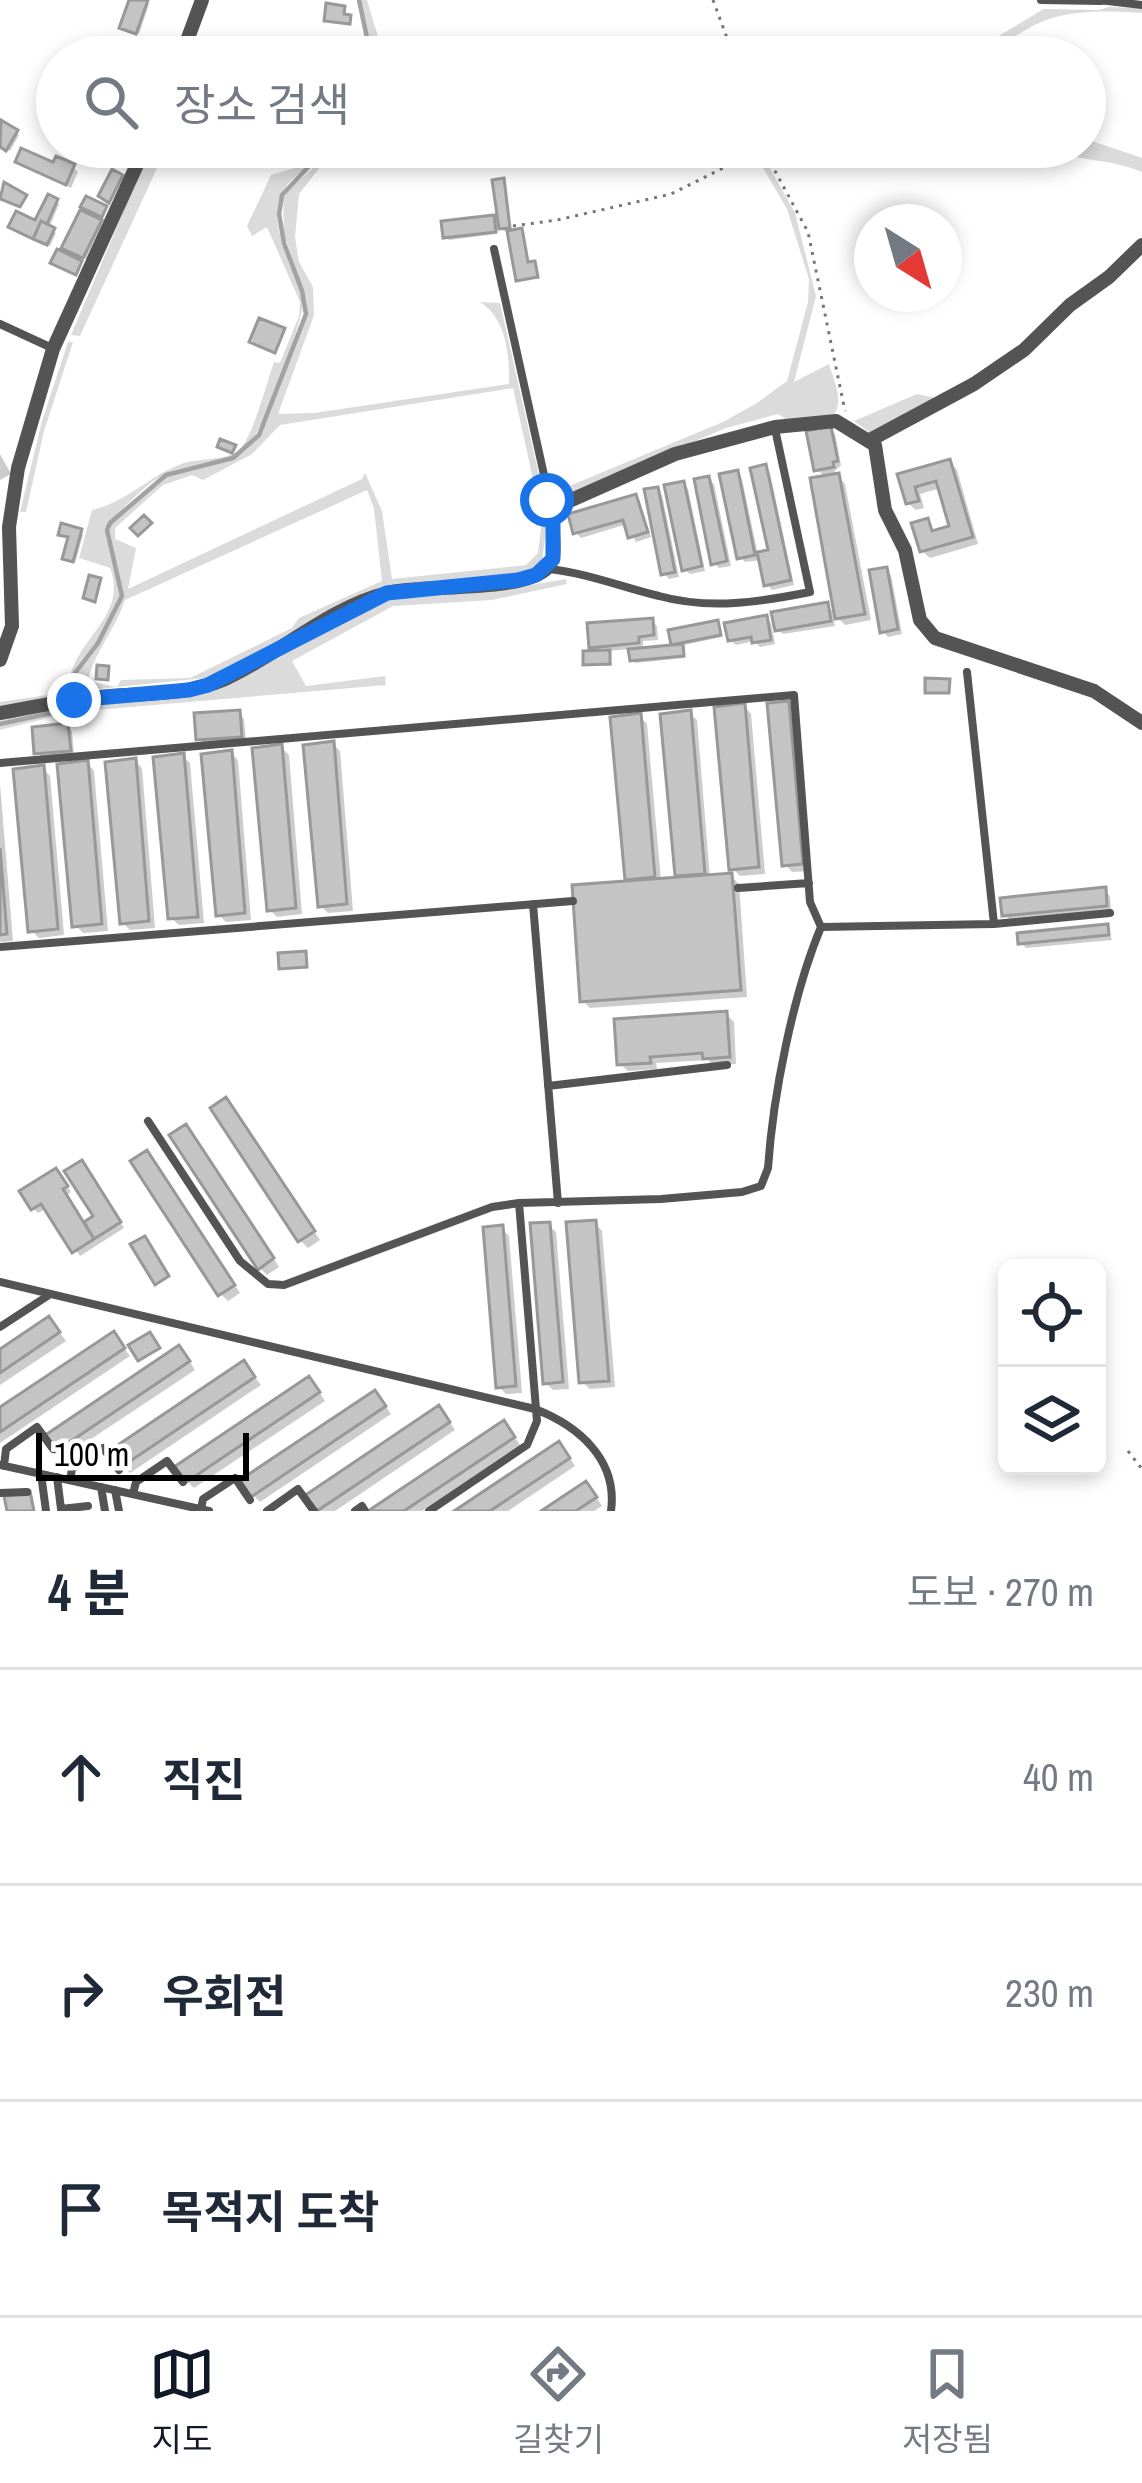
<!DOCTYPE html>
<html lang="ko">
<head>
<meta charset="utf-8">
<style>
  :root { --surface:#fff; --page:#f2f2f3; --text:#1f2937; --muted:#747a83; --line:#e0e1e3; --accent:#111827 }
  body { margin:0; font-family:"Archivo Narrow","Noto Sans KR",sans-serif; background:var(--page); color:var(--text) }
  .controls { position:absolute; right:36px; bottom:36px; display:grid; overflow:hidden; border-radius:18px; box-shadow:0 6px 18px #0003 }
  .controls button { width:108px; height:108px; display:grid; place-items:center; padding:0; border:0; border-bottom:3px solid var(--line); background:var(--surface); color:var(--text); font:60px sans-serif }
  .compass { position:absolute; left:854px; top:204px; width:108px; height:108px; border-radius:50%; background:var(--surface); box-shadow:0 6px 18px #0003; rotate:143deg }
  .scale { position:absolute; left:36px; bottom:30px; width:213px; box-sizing:border-box; padding-left:12px; border:6px solid #000; border-top:0; font-size:33px; line-height:42px; white-space:nowrap; color:#000; -webkit-text-stroke:9px #fff; paint-order:stroke }
  .stop { position:absolute; width:36px; height:36px; margin:-27px; border:9px solid #1a73e8; border-radius:50%; background:#fff }
  .stop.end { background:#1a73e8; border-color:#fff; box-shadow:0 3px 12px #0008 }
  .list { margin:0; padding:0; list-style:none }
  h2 { display:flex; justify-content:space-between; align-items:center; height:156px; margin:0; padding:0 48px; font-size:51px }
  h2 small { font-size:39px; font-weight:400; color:var(--muted) }
  .list li { display:grid; grid-template-columns:78px 1fr auto; gap:36px; align-items:center; box-sizing:border-box; height:216px; padding:0 48px; border-top:3px solid var(--line) }
  .list b { display:block; font-size:45px; white-space:nowrap }
  .list em { font-size:39px; font-style:normal; color:var(--muted) }
  .icon { flex:none; width:66px; height:66px; fill:none; stroke:currentColor; stroke-width:2; stroke-linecap:round; stroke-linejoin:round }
  .map { position:relative; flex:none; width:1142px; height:1511px; overflow:hidden }
  .search { position:absolute; background:var(--surface); box-shadow:0 6px 18px #0003; left:36px; right:36px; top:36px; height:132px; display:flex; align-items:center; gap:30px; box-sizing:border-box; padding:0 42px; border-radius:66px; color:var(--muted); font-size:45px }
  .sheet { height:804px; background:var(--surface) }
  nav { display:flex; justify-content:space-around; align-items:center; box-sizing:border-box; height:168px; border-top:3px solid var(--line); background:var(--surface); font-size:33px; color:var(--muted) }
  nav a { display:grid; justify-items:center; gap:6px }
  nav .on { color:var(--accent) }
  .map>svg:first-child { display:block }
  .green { fill:#dbdbdb; fill-rule:evenodd }
  .shadow { fill:#0003 }
  .lines { fill:none; stroke-linecap:round; stroke-linejoin:round }
  .stream { stroke:#a2a2a2; stroke-width:4.5 }
  .building { fill:#c4c4c4; stroke:#989898; stroke-width:3 }
  .path { stroke:#767676; stroke-width:3; stroke-dasharray:3 6; stroke-linecap:butt }
  .service { stroke:#545454; stroke-width:8 }
  .minor { stroke:#545454; stroke-width:14 }
  .route { stroke:#1a73e8; stroke-width:15 }
</style>
</head>
<body>
<div class="map">
<svg width="1142" height="1511" viewBox="0 0 1142 1511">
  <rect width="100%" height="100%" fill="#fff"/>
  <path class="green" d="M 360,0 L 367,0 L 379,40 L 390,39 L 378,57 L 365,57 L 368,37 Z
    M 1109,7 L 1142,8 L 1142,13 C 1109,11 1071,9 1039,23 C 1014,34 991,57 963,57 L 1044,9 L 1099,10 Z
    M 1086,139 L 1142,158 L 1142,172 C 1107,157 1073,162 1044,147 L 1085,147 Z
    M 151,147 L 163,147 L 158,166 L 80,336 L 71,335 Z
    M 309,147 L 326,147 C 315,165 291,175 282,193 C 265,226 297,268 303,299 C 306,315 262,431 250,444 C 230,468 191,462 165,474 C 145,484 125,507 109,523 L 106,530 L 121,596 L 98,643 L 71,677 L 77,692 L 0,706 L 0,702 L 61,693 L 69,688 C 68,643 130,618 110,568 L 79,558 L 92,510 C 127,502 150,475 184,463 C 200,458 225,461 239,450 C 253,437 267,382 274,362 L 280,363 L 299,316 L 300,302 L 267,227 L 252,236 L 247,226 L 271,175 L 294,168 Z
    M 329,147 L 336,147 L 299,194 L 295,237 L 299,262 L 313,287 L 314,315 L 278,414 L 314,413 L 509,384 C 510,355 506,318 480,302 L 500,303 L 548,515 L 542,561 L 532,569 L 504,577 L 389,587 L 214,677 L 79,691 L 73,677 L 99,644 L 123,597 L 108,530 L 111,524 L 167,476 L 234,459 L 259,436 L 307,314 L 303,290 L 284,234 L 283,195 L 316,165 ZM 513,388 L 542,520 L 538,553 L 526,565 L 392,579 L 382,511 L 365,473 L 362,479 L 128,589 L 136,548 L 115,539 L 115,528 L 163,485 L 192,475 L 203,480 L 252,454 L 280,425 ZM 367,490 L 374,509 L 382,581 L 299,618 L 292,628 L 190,678 L 121,680 L 117,687 L 88,681 C 94,652 116,629 125,600 Z
    M 761,152 L 795,213 L 816,296 L 794,382 L 829,364 C 834,381 845,403 832,417 L 792,423 L 778,414 L 726,428 L 554,501 L 555,492 L 723,422 L 757,403 L 787,381 L 808,302 L 809,279 L 787,209 L 755,154 Z
    M 68,342 L 73,342 L 44,431 L 26,512 L 20,512 L 42,421 Z
    M 917,394 L 940,399 L 870,433 L 854,421 Z
    M 566,579 L 567,584 L 492,600 L 393,606 L 292,661 L 306,686 L 385,676 L 386,685 L 72,712 L 0,730 L 0,716 L 76,702 L 206,692 L 386,598 L 512,588 Z"/>
  <path class="shadow" d="M 132,0 L 149,4 L 139,34 L 126,30 Z
    M 2,124 L 19,135 L 10,151 L 0,146 Z
    M 18,161 L 73,167 L 78,172 L 71,188 Z
    M 503,181 L 512,233 L 524,234 L 529,265 L 537,267 L 539,279 L 519,279 L 510,230 L 504,231 L 496,222 L 497,234 L 449,240 L 446,237 L 493,218 L 501,227 Z
    M 57,201 L 59,204 L 49,228 L 56,233 L 50,246 L 15,230 L 37,224 Z
    M 100,223 L 105,228 L 89,261 L 65,247 Z
    M 830,429 L 835,434 L 841,465 L 834,472 L 845,484 L 871,620 L 845,625 L 832,612 L 835,626 L 783,634 L 777,629 L 827,606 L 838,616 L 826,478 L 817,469 Z
    M 0,454 L 11,474 L 0,480 Z
    M 950,462 L 957,470 L 978,544 L 930,558 L 922,551 L 927,522 L 936,532 L 952,528 L 941,488 L 920,494 L 924,508 L 916,510 L 908,503 L 901,476 Z
    M 765,467 L 770,473 L 794,585 L 772,590 L 767,584 L 761,560 L 745,562 L 740,557 L 737,473 L 742,479 L 758,555 L 771,552 Z
    M 708,479 L 714,484 L 731,566 L 719,568 L 714,563 Z
    M 683,484 L 688,489 L 705,571 L 690,574 L 684,569 Z
    M 657,490 L 662,495 L 679,577 L 669,579 L 664,573 Z
    M 636,497 L 651,537 L 636,542 L 627,524 L 581,538 L 576,532 Z
    M 81,532 L 83,535 L 75,563 L 68,561 L 65,558 L 70,538 L 61,534 Z
    M 886,570 L 891,575 L 902,634 L 888,637 L 883,631 Z
    M 766,618 L 771,623 L 775,644 L 760,647 L 754,641 L 736,645 L 730,640 Z
    M 652,621 L 657,626 L 658,640 L 643,641 L 643,650 L 675,647 L 672,632 L 717,623 L 722,637 L 684,645 L 685,658 L 635,663 L 631,649 L 606,651 L 611,656 L 612,666 L 586,664 L 599,653 L 592,646 Z
    M 788,704 L 795,711 L 809,871 L 792,872 L 785,864 Z
    M 744,706 L 751,714 L 765,874 L 740,876 L 732,868 Z
    M 239,713 L 244,719 L 246,741 L 204,744 L 199,739 Z
    M 690,713 L 697,720 L 710,878 L 731,876 L 739,884 L 747,997 L 590,1008 L 583,1001 L 629,884 L 614,720 L 640,716 L 647,724 L 661,881 L 678,880 L 663,716 Z
    M 67,726 L 72,731 L 74,755 L 42,758 L 37,752 Z
    M 333,744 L 340,751 L 353,911 L 328,913 L 321,906 Z
    M 281,747 L 289,755 L 302,914 L 277,917 L 269,909 Z
    M 231,753 L 238,760 L 251,920 L 226,922 L 219,915 Z
    M 183,756 L 190,763 L 204,923 L 179,925 L 171,918 Z
    M 135,761 L 142,768 L 155,928 L 130,930 L 123,923 Z
    M 87,763 L 94,771 L 108,931 L 83,933 L 75,925 Z
    M 43,768 L 50,776 L 64,935 L 39,938 L 31,930 Z
    M 0,784 L 13,941 L 0,942 Z
    M 1105,891 L 1110,896 L 1111,910 L 1010,920 L 1005,915 Z
    M 1107,927 L 1112,940 L 1026,948 L 1021,943 Z
    M 726,1014 L 734,1022 L 736,1064 L 713,1065 L 708,1060 L 656,1063 L 657,1069 L 628,1071 L 620,1064 Z
    M 233,1108 L 320,1240 L 308,1248 L 300,1240 Z
    M 193,1135 L 279,1267 L 267,1275 L 260,1268 Z
    M 154,1161 L 240,1293 L 228,1301 L 221,1294 Z
    M 87,1169 L 124,1228 L 80,1256 L 47,1208 L 38,1213 L 33,1208 L 61,1177 L 71,1192 L 65,1196 L 84,1225 L 97,1217 Z
    M 595,1223 L 602,1231 L 615,1387 L 590,1389 L 582,1382 Z
    M 548,1225 L 556,1232 L 569,1389 L 553,1390 L 546,1383 Z
    M 501,1228 L 509,1236 L 522,1393 L 506,1394 L 499,1387 Z
    M 56,1327 L 66,1341 L 0,1385 L 0,1353 Z
    M 114,1335 L 130,1356 L 0,1443 L 0,1411 Z
    M 186,1356 L 195,1370 L 64,1457 L 57,1450 Z
    M 244,1364 L 261,1385 L 130,1473 L 123,1466 Z
    M 316,1387 L 325,1401 L 194,1488 L 187,1481 Z
    M 382,1401 L 391,1414 L 260,1502 L 253,1495 Z
    M 446,1416 L 455,1430 L 335,1511 L 318,1511 L 308,1497 Z
    M 511,1431 L 520,1445 L 422,1511 L 374,1511 Z
    M 566,1452 L 575,1466 L 508,1511 L 460,1511 Z
    M 593,1492 L 602,1506 L 594,1511 L 546,1511 Z"/>
  <g class="lines">
    <path class="stream" d="M 359,0 L 367,38 L 364,57
      M 77,691 L 72,677 L 98,643 L 122,596 L 107,530 L 110,523 L 166,475 L 233,458 L 259,435 L 306,314 L 302,291 L 284,243 L 279,214 L 282,195 L 327,147
      M 0,724 L 70,709 L 77,704"/>
  </g>
  <path class="building" d="M 129,0 L 148,0 L 136,34 L 119,28 Z
    M 326,3 L 345,6 L 344,14 L 351,15 L 350,24 L 324,21 Z
    M 1,120 L 18,130 L 6,151 L 0,147 Z
    M 21,148 L 53,162 L 56,156 L 75,164 L 66,185 L 15,162 Z
    M 112,169 L 123,175 L 109,203 L 98,196 Z
    M 504,178 L 510,228 L 499,229 L 492,180 Z
    M 4,182 L 27,195 L 20,207 L 0,199 Z
    M 48,194 L 58,199 L 47,224 L 41,221 L 33,239 L 8,227 L 16,211 L 35,220 Z
    M 86,196 L 107,206 L 102,217 L 80,207 Z
    M 80,210 L 102,220 L 83,258 L 61,248 Z
    M 494,215 L 496,232 L 443,238 L 441,221 Z
    M 41,221 L 55,228 L 47,245 L 33,239 Z
    M 522,228 L 528,262 L 535,261 L 538,277 L 516,281 L 507,231 Z
    M 57,249 L 82,261 L 76,275 L 50,263 Z
    M 259,318 L 285,328 L 275,353 L 249,342 Z
    M 831,426 L 838,461 L 833,462 L 834,467 L 814,471 L 806,431 Z
    M 220,439 L 236,445 L 232,453 L 217,447 Z
    M 950,459 L 973,537 L 920,552 L 911,523 L 928,518 L 932,531 L 949,526 L 936,481 L 915,487 L 919,501 L 906,504 L 897,474 Z
    M 766,464 L 791,580 L 764,586 L 757,552 L 768,550 L 750,468 Z
    M 738,470 L 755,555 L 737,559 L 719,474 Z
    M 839,473 L 865,614 L 835,619 L 810,478 Z
    M 709,476 L 727,561 L 711,565 L 694,479 Z
    M 684,481 L 702,566 L 682,571 L 664,485 Z
    M 658,487 L 675,572 L 661,575 L 644,489 Z
    M 636,494 L 648,532 L 628,538 L 623,520 L 573,534 L 568,514 Z
    M 144,515 L 152,523 L 138,536 L 130,528 Z
    M 61,523 L 82,529 L 73,562 L 62,559 L 68,537 L 58,535 Z
    M 887,567 L 898,629 L 880,633 L 869,570 Z
    M 89,575 L 101,578 L 95,602 L 83,598 Z
    M 828,602 L 831,621 L 775,631 L 771,612 Z
    M 767,615 L 771,640 L 752,643 L 751,637 L 728,641 L 724,623 Z
    M 653,618 L 654,635 L 639,637 L 639,643 L 589,648 L 587,623 Z
    M 718,620 L 721,635 L 671,645 L 668,630 Z
    M 683,644 L 684,656 L 630,661 L 628,649 Z
    M 610,650 L 610,664 L 583,665 L 583,651 Z
    M 97,665 L 109,666 L 108,680 L 96,679 Z
    M 925,678 L 950,679 L 949,693 L 925,693 Z
    M 789,701 L 803,864 L 782,866 L 767,703 Z
    M 745,703 L 759,867 L 729,870 L 714,707 Z
    M 240,710 L 242,737 L 196,740 L 194,713 Z
    M 691,710 L 705,874 L 675,876 L 660,714 Z
    M 641,713 L 655,877 L 625,880 L 610,717 Z
    M 68,723 L 71,751 L 34,754 L 32,727 Z
    M 334,741 L 347,904 L 318,907 L 303,745 Z
    M 282,744 L 296,908 L 267,911 L 252,748 Z
    M 232,750 L 245,913 L 216,916 L 201,754 Z
    M 184,753 L 198,917 L 168,919 L 153,757 Z
    M 136,758 L 149,921 L 120,924 L 105,762 Z
    M 88,760 L 102,924 L 72,927 L 57,764 Z
    M 44,765 L 58,929 L 28,932 L 13,769 Z
    M 0,848 L 7,934 L 0,935 Z
    M 732,873 L 741,990 L 580,1002 L 572,885 Z
    M 1106,887 L 1107,906 L 1002,916 L 1000,898 Z
    M 1108,924 L 1109,935 L 1018,944 L 1017,933 Z
    M 306,951 L 307,967 L 279,969 L 278,953 Z
    M 727,1011 L 730,1057 L 703,1059 L 702,1053 L 650,1057 L 651,1063 L 617,1065 L 614,1019 Z
    M 226,1097 L 315,1231 L 298,1242 L 210,1108 Z
    M 186,1124 L 274,1258 L 258,1270 L 169,1135 Z
    M 147,1150 L 235,1285 L 218,1296 L 130,1161 Z
    M 82,1160 L 121,1222 L 94,1239 L 84,1222 L 93,1216 L 64,1171 Z
    M 56,1168 L 68,1186 L 63,1189 L 94,1239 L 72,1253 L 41,1204 L 31,1210 L 19,1191 Z
    M 596,1220 L 609,1381 L 579,1383 L 566,1222 Z
    M 550,1222 L 563,1382 L 543,1384 L 530,1223 Z
    M 503,1225 L 516,1386 L 496,1388 L 483,1227 Z
    M 145,1236 L 169,1276 L 155,1285 L 130,1244 Z
    M 49,1316 L 60,1332 L 0,1373 L 0,1349 Z
    M 114,1331 L 125,1348 L 0,1432 L 0,1407 Z
    M 150,1332 L 160,1348 L 138,1361 L 128,1345 Z
    M 179,1345 L 190,1361 L 55,1452 L 44,1436 Z
    M 244,1360 L 255,1377 L 120,1468 L 109,1451 Z
    M 309,1376 L 320,1392 L 185,1483 L 174,1467 Z
    M 375,1390 L 386,1406 L 251,1497 L 240,1480 Z
    M 439,1405 L 450,1422 L 317,1511 L 304,1496 Z
    M 504,1420 L 515,1437 L 404,1511 L 368,1511 Z
    M 559,1441 L 570,1458 L 490,1511 L 454,1511 Z
    M 586,1481 L 597,1497 L 576,1511 L 541,1511 Z
    M 30,1491 L 34,1511 L 7,1511 L 4,1496 Z"/>
  <g class="lines">
    <path class="path" d="M 713,0 L 734,57
      M 762,147 L 808,232 L 845,411
      M 513,226 L 557,220 L 671,194 L 761,149
      M 1128,1451 L 1142,1469"/>
    <path class="service" d="M 1041,0 L 1101,1
      M 1099,0 L 1142,5
      M 494,249 L 552,511
      M 0,324 L 52,348
      M 548,569 C 588,573 621,587 659,596 C 710,610 760,602 810,592 L 775,429
      M 967,672 L 994,924
      M 0,763 L 794,695 L 810,902 L 821,927 C 793,994 773,1095 768,1168 L 761,1186 L 742,1192 L 661,1199 L 519,1203 L 492,1207 L 284,1285 L 268,1284 L 240,1261 L 148,1121
      M 738,888 L 809,883
      M 533,904 L 558,1203
      M 821,927 L 994,924 L 1110,913
      M 0,947 L 573,901
      M 548,1086 L 727,1065
      M 0,1282 L 535,1409 C 579,1426 618,1460 611,1511
      M 0,1327 L 49,1295
      M 0,1465 L 209,1511
      M 4,1466 L 6,1449 L 37,1427 L 53,1449
      M 41,1474 L 46,1511
      M 57,1477 L 61,1509 L 88,1506
      M 70,1480 L 72,1469 L 103,1448 L 119,1470
      M 101,1487 L 105,1511
      M 115,1490 L 119,1511
      M 0,1493 L 27,1492
      M 133,1494 L 136,1482 L 167,1461 L 183,1482
      M 201,1509 L 203,1499 L 235,1478 L 250,1500
      M 267,1511 L 298,1489 L 314,1511
      M 355,1511 L 362,1506 L 365,1511
      M 429,1511 L 527,1445 L 537,1421 L 519,1203"/>
    <path class="minor" d="M 181,57 L 202,0
      M 870,440 L 974,384 L 1024,350 L 1070,305 L 1109,277 L 1142,245
      M 0,660 L 12,626 L 9,527 L 18,468 L 53,349 L 145,147
      M 0,713 C 33,707 66,700 99,697 C 141,693 186,696 225,679 C 280,654 328,608 387,593 C 422,584 525,593 548,567 C 561,552 546,525 558,506 L 675,454 L 775,427 L 836,421 L 875,445 L 885,510 L 905,550 L 920,620 L 935,638 L 1094,691 L 1142,723"/>
  </g>
  <g class="lines">
    <path class="route" d="M 74,700 L 189,690 L 208,685 L 387,593 L 518,580 L 536,575 L 553,559 L 553,513 L 547,500"/>
  </g>
</svg>
<div class="controls">
<button><svg class="icon" aria-label="locate" viewBox="0 0 24 24"><circle cx="12" cy="12" r="6"/><path d="M12 2v4M12 18v4M2 12h4M18 12h4"/></svg></button>
<button><svg class="icon" aria-label="layers" viewBox="0 0 24 24"><path d="M12 4l9 5-9 5-9-5zM3 14l9 5 9-5"/></svg></button>
</div>
<svg class="compass" viewBox="-18 -18 36 36"><path d="M0-13l5 13h-10z" fill="#e53935"/><path d="M0 13l5-13h-10z" fill="#747a83"/></svg>
<div class="scale">100 m</div>
<div class="stop" style="left:547px;top:500px"></div>
<div class="stop end" style="left:74px;top:700px"></div>
<div class="search"><svg class="icon" aria-label="search" viewBox="0 0 24 24"><circle cx="10" cy="10" r="6"/><path d="M15 15l6 6"/></svg>장소 검색</div>
</div>
<section class="sheet">
<h2>4 분<small>도보 · 270 m</small></h2>
<ul class="list">
<li><svg class="icon" aria-label="ahead" viewBox="0 0 24 24"><path d="M12 20V5M6 11l6-6 6 6"/></svg><div><b>직진</b></div><em>40 m</em></li>
<li><svg class="icon" aria-label="right" viewBox="0 0 24 24"><path d="M7 20v-9h11M14 6l5 5-5 5"/></svg><div><b>우회전</b></div><em>230 m</em></li>
<li><svg class="icon" aria-label="arrive" viewBox="0 0 24 24"><path d="M6 21V4h12l-3 4 3 4H6"/></svg><div><b>목적지 도착</b></div></li>
</ul>
</section>
<nav>
<a class="on"><svg class="icon" aria-label="map" viewBox="0 0 24 24"><path d="M3 6l6-2 6 2 6-2v14l-6 2-6-2-6 2zM9 4v14M15 6v14"/></svg>지도</a>
<a><svg class="icon" aria-label="directions" viewBox="0 0 24 24"><path d="M12 3l9 9-9 9-9-9zM9 14v-3h6M13 9l2 2-2 2"/></svg>길찾기</a>
<a><svg class="icon" aria-label="saved" viewBox="0 0 24 24"><path d="M7 4h10v16l-5-4-5 4z"/></svg>저장됨</a>
</nav>
</body>
</html>
